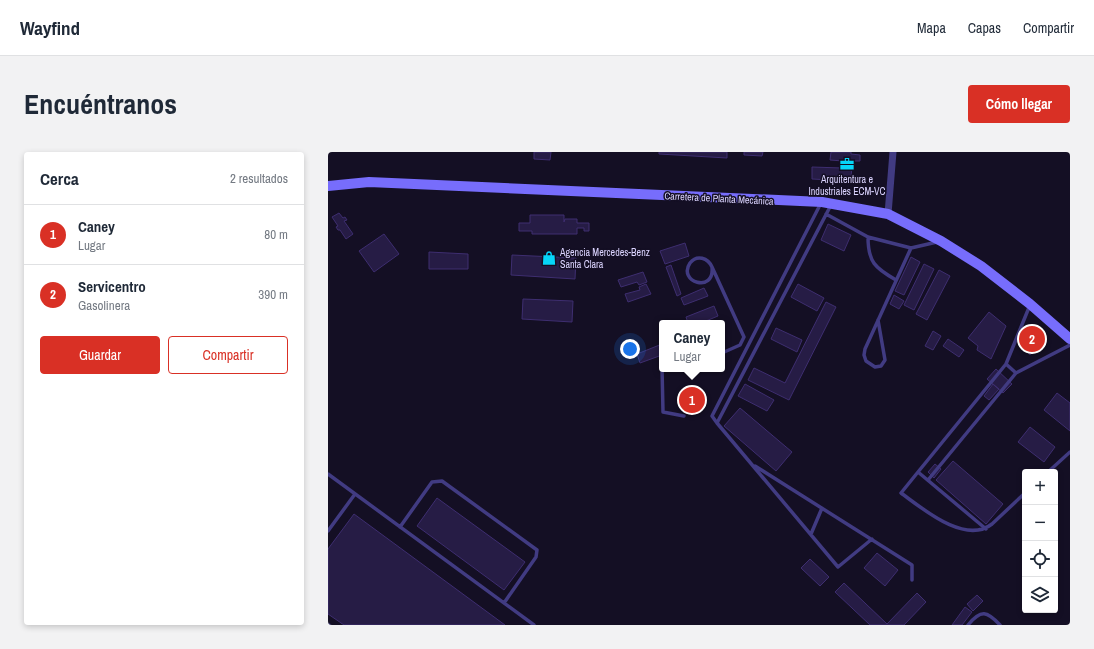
<!DOCTYPE html>
<html lang="es">
<head>
<meta charset="utf-8">
<style>
  :root { --surface:#fff; --page:#f2f2f3; --text:#1f2937; --muted:#747a83; --line:#e0e1e3; --accent:#d93025 }
  body { margin:0; font-family:"Archivo Narrow",sans-serif; background:var(--page); color:var(--text) }
  .controls { position:absolute; right:12px; bottom:12px; display:grid; overflow:hidden; border-radius:4px; box-shadow:0 2px 6px #0003 }
  .controls button { width:36px; height:36px; display:grid; place-items:center; padding:0; border:0; border-bottom:1px solid var(--line); background:var(--surface); color:var(--text); font:20px sans-serif }
  .you { position:absolute; left:302px; top:197px; width:14px; height:14px; margin:-10px; border:3px solid #fff; border-radius:50%; background:#1a73e8; box-shadow:0 0 0 6px #1a73e833 }
  .badge { display:grid; place-items:center; width:26px; height:26px; border-radius:50%; background:var(--accent); color:#fff; font-size:13px; font-weight:700 }
  .pin { position:absolute; translate:-50% -50%; border:2px solid #fff; box-shadow:0 1px 4px #0006 }
  .popup { position:absolute; left:331px; top:168px; width:66px; height:52px; box-sizing:border-box; display:grid; place-content:center; border-radius:4px; background:var(--surface); filter:drop-shadow(0 1px 3px #0005); font-size:13px; white-space:nowrap; color:var(--muted) }
  .popup b { font-size:15px; color:var(--text) }
  .popup::after { content:''; position:absolute; left:50%; top:100%; margin-left:-8px; border:8px solid transparent; border-top-color:var(--surface) }
  .list { margin:0; padding:0; list-style:none }
  h2 { display:flex; justify-content:space-between; align-items:center; height:52px; margin:0; padding:0 16px; font-size:17px }
  h2 small { font-size:13px; font-weight:400; color:var(--muted) }
  .list li { display:grid; grid-template-columns:26px 1fr auto; gap:12px; align-items:center; box-sizing:border-box; height:60px; padding:0 16px; border-top:1px solid var(--line) }
  .list b { display:block; font-size:15px; white-space:nowrap }
  .list p { margin:0; font-size:13px; white-space:nowrap; color:var(--muted) }
  .list em { font-size:13px; font-style:normal; color:var(--muted) }
  .actions { display:flex; gap:8px; padding:12px 16px }
  .actions a { flex:1; padding:9px 0; border:1px solid var(--accent); border-radius:4px; text-align:center; font-size:14px; color:var(--accent) }
  .actions .main { background:var(--accent); color:#fff }
  .icon { flex:none; width:22px; height:22px; fill:none; stroke:currentColor; stroke-width:2; stroke-linecap:round; stroke-linejoin:round }
  .map { position:relative; flex:none; width:742px; height:473px; overflow:hidden; border-radius:4px }
  header { display:flex; align-items:center; gap:24px; box-sizing:border-box; height:56px; padding:0 20px; background:var(--surface); border-bottom:1px solid var(--line) }
  header strong { font-size:19px }
  nav { display:flex; gap:22px; margin-inline-start:auto; font-size:14px }
  .intro { display:flex; align-items:center; justify-content:space-between; box-sizing:border-box; height:96px; padding:0 24px }
  h1 { margin:0; font-size:28px }
  .button { padding:10px 18px; border-radius:4px; background:var(--accent); color:#fff; font-size:14px; font-weight:700 }
  main { display:flex; gap:24px; padding:0 24px }
  aside { flex:1; background:var(--surface); border-radius:4px; box-shadow:0 2px 6px #0003 }
  .map>svg:first-child { display:block }
  .building { fill:#261c45; stroke:#3e2e70 }
  .lines { fill:none; stroke-linecap:round; stroke-linejoin:round }
  .lane { stroke:#413b82; stroke-width:3.5 }
  .street { stroke:#413b82; stroke-width:7 }
  .secondary { stroke:#776dfc; stroke-width:10 }
  .labels { text-anchor:middle; stroke-width:3; stroke-linejoin:round; paint-order:stroke }
  .poi-label { font-size:10px; fill:#dad3fe; stroke:#140f24 }
  .street-label { font-size:10px; fill:#dad3fe; stroke:#140f24 }
</style>
</head>
<body>
<header>
<strong>Wayfind</strong>
<nav><a>Mapa</a><a>Capas</a><a>Compartir</a></nav>
</header>
<div class="intro"><h1>Encuéntranos</h1><a class="button">Cómo llegar</a></div>
<main>
<aside>
<h2>Cerca<small>2 resultados</small></h2>
<ul class="list">
<li><span class="badge">1</span><div><b>Caney</b><p>Lugar</p></div><em>80 m</em></li>
<li><span class="badge">2</span><div><b>Servicentro</b><p>Gasolinera</p></div><em>390 m</em></li>
</ul>
<div class="actions"><a class="main">Guardar</a><a>Compartir</a></div>
</aside>
<div class="map">
<svg width="742" height="473" viewBox="0 0 742 473">
  <rect width="100%" height="100%" fill="#140f24"/>
  <path class="building" d="M 206,0 L 223,0 L 222,8 L 206,7 Z
    M 331,0 L 399,0 L 399,6 L 331,2 Z
    M 416,0 L 435,0 L 434,4 L 416,3 Z
    M 503,0 L 523,0 L 523,2 L 532,3 L 532,9 L 524,9 L 523,29 L 484,27 L 484,15 L 514,16 L 515,9 L 502,8 Z
    M 11,61 L 15,66 L 17,65 L 19,68 L 16,69 L 25,82 L 18,87 L 12,78 L 10,78 L 8,75 L 10,74 L 4,65 Z
    M 202,63 L 236,63 L 236,70 L 237,67 L 249,67 L 249,71 L 261,71 L 261,79 L 256,79 L 256,76 L 249,76 L 249,82 L 204,82 L 204,79 L 191,79 L 191,71 L 202,71 Z
    M 500,72 L 523,83 L 516,99 L 493,88 Z
    M 56,82 L 71,102 L 46,120 L 31,99 Z
    M 357,91 L 361,104 L 337,112 L 332,99 Z
    M 101,100 L 140,102 L 140,117 L 101,117 Z
    M 184,103 L 248,106 L 247,127 L 183,123 Z
    M 583,105 L 592,110 L 576,143 L 567,139 Z
    M 596,112 L 606,117 L 586,158 L 576,153 Z
    M 343,113 L 353,142 L 349,144 L 338,115 Z
    M 611,118 L 622,124 L 599,168 L 588,162 Z
    M 315,120 L 319,130 L 311,133 L 309,130 L 293,135 L 290,128 Z
    M 318,132 L 323,142 L 300,150 L 297,142 L 312,138 L 311,135 Z
    M 470,132 L 496,146 L 489,159 L 463,145 Z
    M 376,136 L 380,144 L 356,153 L 353,146 Z
    M 566,143 L 576,149 L 571,157 L 562,152 Z
    M 195,147 L 245,149 L 244,170 L 194,167 Z
    M 498,150 L 508,155 L 461,248 L 420,228 L 426,216 L 457,231 Z
    M 386,154 L 390,164 L 373,171 L 360,171 L 358,165 Z
    M 661,160 L 678,174 L 663,207 L 649,198 L 650,194 L 640,186 Z
    M 448,176 L 474,188 L 469,200 L 443,187 Z
    M 605,179 L 613,184 L 605,198 L 597,194 Z
    M 620,187 L 636,198 L 631,205 L 615,194 Z
    M 701,190 L 708,196 L 702,203 L 696,196 Z
    M 334,192 L 334,203 L 312,211 L 309,202 Z
    M 668,217 L 684,232 L 675,241 L 659,227 Z
    M 417,232 L 446,248 L 439,259 L 410,244 Z
    M 665,232 L 671,237 L 661,248 L 656,244 Z
    M357 247a7 7 0 1 1 14 0a7 7 0 1 1-14 0Z
    M 729,241 L 742,251 L 742,279 L 716,258 Z
    M 412,256 L 464,300 L 448,319 L 396,274 Z
    M 702,275 L 727,295 L 716,310 L 690,290 Z
    M 625,309 L 675,352 L 658,372 L 608,328 Z
    M 607,312 L 613,317 L 606,326 L 600,320 Z
    M 109,346 L 197,410 L 176,438 L 89,374 Z
    M 26,362 L 177,473 L 16,473 L 0,462 L 0,397 Z
    M 549,401 L 570,418 L 557,434 L 536,416 Z
    M 482,407 L 501,425 L 492,434 L 473,416 Z
    M 516,431 L 559,472 L 589,441 L 598,450 L 576,473 L 542,473 L 507,440 Z
    M 649,443 L 655,449 L 645,459 L 639,452 Z
    M 637,455 L 644,460 L 634,473 L 624,473 Z"/>
  <g class="lines">
    <path class="lane" d="M 493,51 L 384,264 L 389,271 L 503,53
      M 498,62 L 540,85 L 583,96 L 609,90
      M 540,85 C 540,110 547,116 568,128
      M 384,115 C 387,142 349,130 362,111 C 369,102 380,106 384,115 L 416,185 L 412,193 L 394,201
      M 702,153 L 678,212 L 688,221 L 742,193
      M 550,168 L 557,208 L 553,214 L 547,215 L 538,209 L 536,203 L 537,197 L 583,96
      M 334,215 L 335,260 L 356,264
      M 389,271 L 510,415 L 544,387
      M 427,314 L 584,413 L 584,428
      M 590,320 L 678,212
      M 720,320 L 742,300
      M 0,322 L 206,473
      M 600,328 L 688,221
      M 72,375 L 104,330 L 114,329 L 209,398 L 208,405 L 176,451
      M 658,377 L 590,320 L 573,341 C 595,357 637,393 664,372 L 697,341
      M 0,379 L 27,342
      M 483,382 L 494,356
      M 0,473 L 1,473
      M 640,473 C 653,457 659,459 672,473"/>
    <path class="street" d="M 560,62 L 565,0"/>
    <path class="secondary" d="M 0,34 L 41,30 L 494,50 L 560,62 L 613,89 L 653,114 L 702,152 L 742,187"/>
  </g>
  <defs>
    <symbol id="office-bare" viewBox="-9 -9 18 18"><path d="M-6-3h4V-5.5h4V-3h4V5H-6ZM-1-4.5V-3h2v-1.5ZM-6 0V1H6V0Z" fill="#06d5f8" stroke="#140f24" stroke-width="2.5" paint-order="stroke"/></symbol>
    <symbol id="shop-bare" viewBox="-9 -9 18 18"><path d="M-5-2.5h2.3a2.7 3.5 0 0 1 5.4 0H5L5.5 6h-11ZM-1.5-2.5h3a1.5 2.3 0 0 0-3 0Z" fill="#06d5f8" stroke="#140f24" stroke-width="2.5" paint-order="stroke"/></symbol>
  </defs>
  <g fill-rule="evenodd">
    <use href="#office-bare" x="509" y="2" width="20" height="20"/>
    <use href="#shop-bare" x="211" y="96" width="20" height="20"/>
  </g>
  <g class="labels">
    <g class="poi-label">
      <text x="519" y="31">Arquitentura e<tspan x="519" dy="12">Industriales ECM-VC</tspan></text>
      <text x="232" y="104" text-anchor="start">Agencia Mercedes-Benz<tspan x="232" dy="12">Santa Clara</tspan></text>
    </g>
    <g class="street-label">
      <text transform="translate(391 46) rotate(3)" y="4">Carretera de Planta Mecánica</text>
    </g>
  </g>
</svg>
<div class="controls">
<button>+</button>
<button>−</button>
<button><svg class="icon" aria-label="locate" viewBox="0 0 24 24"><circle cx="12" cy="12" r="6"/><path d="M12 2v4M12 18v4M2 12h4M18 12h4"/></svg></button>
<button><svg class="icon" aria-label="layers" viewBox="0 0 24 24"><path d="M12 4l9 5-9 5-9-5zM3 14l9 5 9-5"/></svg></button>
</div>
<div class="you"></div>
<div class="pin badge" style="left:364px;top:248px">1</div>
<div class="popup"><b>Caney</b>Lugar</div>
<div class="pin badge" style="left:704px;top:187px">2</div>
</div>
</main>
</body>
</html>
